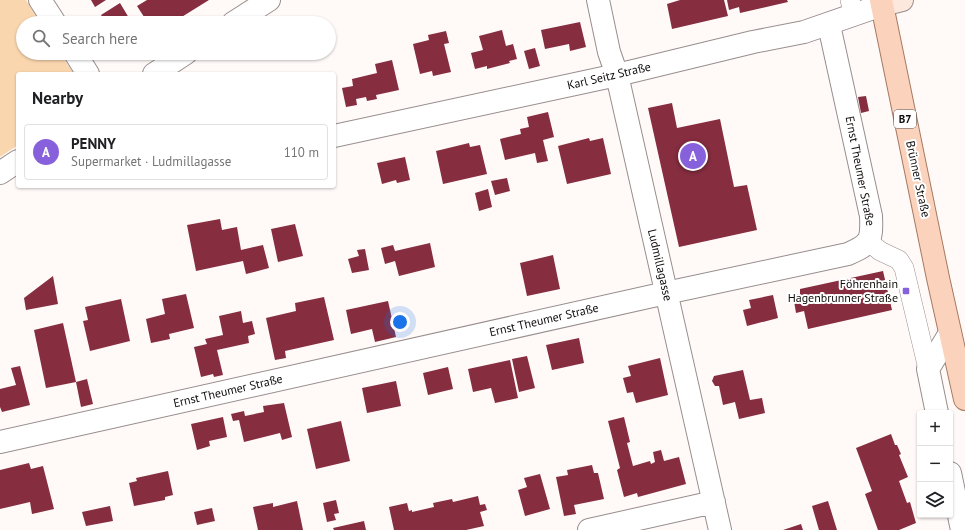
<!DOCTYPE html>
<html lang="en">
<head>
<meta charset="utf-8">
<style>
  :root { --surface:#fff; --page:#f6f6f6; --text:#202124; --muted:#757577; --line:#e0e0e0; --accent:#8761dc }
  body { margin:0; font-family:"PT Sans",sans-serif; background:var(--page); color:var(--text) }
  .controls { position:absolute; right:12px; bottom:12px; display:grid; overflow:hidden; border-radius:4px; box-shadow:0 1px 3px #0004 }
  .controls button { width:36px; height:36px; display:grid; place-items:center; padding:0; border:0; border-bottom:1px solid var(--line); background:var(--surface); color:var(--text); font:20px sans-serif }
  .you { position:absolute; left:400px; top:322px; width:14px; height:14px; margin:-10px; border:3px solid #fff; border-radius:50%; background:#1a73e8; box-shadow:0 0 0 6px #1a73e833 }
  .badge { display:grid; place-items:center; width:26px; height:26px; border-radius:50%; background:var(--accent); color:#fff; font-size:13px; font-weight:700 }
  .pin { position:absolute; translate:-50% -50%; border:2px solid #fff; box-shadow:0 1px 4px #0006 }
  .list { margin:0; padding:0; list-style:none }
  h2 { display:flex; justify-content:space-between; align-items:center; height:52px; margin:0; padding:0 16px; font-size:17px }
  h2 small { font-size:13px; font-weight:400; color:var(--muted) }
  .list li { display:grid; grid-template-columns:26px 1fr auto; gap:12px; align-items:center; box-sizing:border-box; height:56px; margin:0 8px 8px; padding:0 8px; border:1px solid var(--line); border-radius:4px }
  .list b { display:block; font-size:15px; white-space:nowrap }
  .list p { margin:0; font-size:13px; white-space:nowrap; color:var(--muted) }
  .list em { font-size:13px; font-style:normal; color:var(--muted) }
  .icon { flex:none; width:22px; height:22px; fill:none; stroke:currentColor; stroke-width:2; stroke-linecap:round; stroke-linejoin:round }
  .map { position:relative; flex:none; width:965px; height:530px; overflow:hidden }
  .search { position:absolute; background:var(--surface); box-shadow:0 1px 3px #0004; left:16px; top:16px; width:320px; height:44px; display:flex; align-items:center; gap:10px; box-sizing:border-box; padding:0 14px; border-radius:22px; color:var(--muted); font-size:15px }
  .panel { position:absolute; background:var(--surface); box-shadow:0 1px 3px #0004; left:16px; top:72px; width:320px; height:116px; border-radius:4px }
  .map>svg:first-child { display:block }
  .green { fill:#fad6ae }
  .building { fill:#862d40 }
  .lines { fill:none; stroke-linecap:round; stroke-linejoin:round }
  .pedestrian-casing { stroke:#988f8d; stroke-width:20 }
  .minor-casing { stroke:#988f8d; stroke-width:24 }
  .secondary-casing { stroke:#988f8d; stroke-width:24 }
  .primary-casing { stroke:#a67961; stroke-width:24 }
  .pedestrian { stroke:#fff; stroke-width:19 }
  .minor { stroke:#fff; stroke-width:22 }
  .secondary { stroke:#fde8dd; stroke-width:22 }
  .primary { stroke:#fbd2bc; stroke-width:22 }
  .poi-dot { fill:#8761dc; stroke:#fff; stroke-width:1.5 }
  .labels { text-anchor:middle; stroke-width:4; stroke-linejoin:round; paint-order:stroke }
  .shield { fill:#fff; stroke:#575554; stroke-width:1 }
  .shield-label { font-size:11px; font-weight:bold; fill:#0f0c0b }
  .street-label { font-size:12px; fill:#0f0c0b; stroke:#fff }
  .poi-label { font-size:12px; fill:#0f0c0b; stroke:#fff; text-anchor:end }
</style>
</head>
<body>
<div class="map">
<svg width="965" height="530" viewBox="0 0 965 530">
  <rect width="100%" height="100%" fill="#fff9f8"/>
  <path class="green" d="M 0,0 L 26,0 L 41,23 L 23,23 L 23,53 L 60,53 L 74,74 L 18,74 L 18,145 L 0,157 Z"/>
  <path class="building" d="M 91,0 L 106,0 L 95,7 Z
    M 147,0 L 209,0 L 172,23 L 148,23 L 137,6 Z
    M 680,0 L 724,0 L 728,16 L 672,29 L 667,4 Z
    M 727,0 L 787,0 L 788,2 L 740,13 L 739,7 L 729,10 Z
    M 120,3 L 132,23 L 106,23 L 101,15 Z
    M 580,22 L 586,47 L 570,51 L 569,44 L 545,49 L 541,30 Z
    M 502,30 L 506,46 L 513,44 L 517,59 L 509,61 L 510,63 L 487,69 L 487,66 L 475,69 L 471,53 L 483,50 L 479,36 Z
    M 446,31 L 449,43 L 444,44 L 451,72 L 433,76 L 432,71 L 420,74 L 413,44 L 429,40 L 428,35 Z
    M 535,48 L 540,66 L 529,69 L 524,51 Z
    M 124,53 L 140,53 L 128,60 Z
    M 392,60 L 399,90 L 376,95 L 377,99 L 367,101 L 366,97 L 356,99 L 357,105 L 346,107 L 342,88 L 353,86 L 352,79 L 377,73 L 375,64 Z
    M 866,96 L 869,111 L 861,113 L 858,97 Z
    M 672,103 L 677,128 L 720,119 L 734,187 L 747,185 L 757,230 L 679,247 L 648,108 Z
    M 548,112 L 554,137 L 543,140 L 548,161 L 537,163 L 535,153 L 505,160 L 500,139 L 521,134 L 520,129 L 529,127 L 527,117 Z
    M 589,138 L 590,141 L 603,138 L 611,174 L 567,184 L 558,146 Z
    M 469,143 L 470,147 L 480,145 L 487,174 L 443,184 L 436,151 Z
    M 405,157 L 410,180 L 397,183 L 396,180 L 382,184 L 377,163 Z
    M 507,178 L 510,191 L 495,195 L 491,181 Z
    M 488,189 L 492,207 L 479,211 L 475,193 Z
    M 220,219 L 222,230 L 237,227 L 241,250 L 263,245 L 269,268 L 246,274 L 243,261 L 196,271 L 187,225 Z
    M 295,224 L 303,256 L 278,262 L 271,229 Z
    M 430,243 L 435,267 L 399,276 L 395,261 L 385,264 L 381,248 L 393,245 L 395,251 Z
    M 365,249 L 369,270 L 352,273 L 348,259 L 359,256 L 357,250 Z
    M 553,255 L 560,289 L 527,296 L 520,263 Z
    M 883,271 L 892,310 L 808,329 L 804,311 L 796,313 L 793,295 L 800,294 L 800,289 Z
    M 53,276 L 58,304 L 26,310 L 24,298 Z
    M 186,294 L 194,328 L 169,334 L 170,339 L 151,343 L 146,319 L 165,314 L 162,299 Z
    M 773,295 L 778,318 L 747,326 L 743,310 L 751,308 L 749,300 Z
    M 324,297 L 334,340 L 285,351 L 286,358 L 275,360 L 266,318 L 296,311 L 295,303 Z
    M 121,299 L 130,341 L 90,351 L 83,321 L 88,320 L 85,307 Z
    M 388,301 L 396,337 L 375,342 L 372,329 L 351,334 L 346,310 Z
    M 241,311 L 243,323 L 252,321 L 255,334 L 248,336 L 249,343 L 217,350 L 223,375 L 214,377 L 213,374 L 201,377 L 194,347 L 207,344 L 205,339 L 223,335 L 219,316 Z
    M 63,323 L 76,382 L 46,388 L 34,330 Z
    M 579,338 L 584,363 L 552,370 L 546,345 Z
    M 527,356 L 535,388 L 519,392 L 512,359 Z
    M 660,358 L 668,395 L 636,403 L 633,392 L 627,393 L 623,378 L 631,376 L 628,366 Z
    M 510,360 L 518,398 L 495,403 L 491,388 L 473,392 L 468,369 Z
    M 20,366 L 30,405 L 2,412 L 0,407 L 0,389 L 16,385 L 11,368 Z
    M 448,367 L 453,389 L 428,395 L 423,373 Z
    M 743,370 L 750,400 L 762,398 L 765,413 L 739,419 L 735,402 L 723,405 L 719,386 L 715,386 L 712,381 L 714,376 Z
    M 87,379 L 93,404 L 81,407 L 76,382 Z
    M 396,381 L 401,406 L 367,413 L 362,388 Z
    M 284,403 L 292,437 L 282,440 L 280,433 L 244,442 L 239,420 L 233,421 L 231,414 L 244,411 L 245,416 L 264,412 L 263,406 Z
    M 223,417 L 227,437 L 209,441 L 210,446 L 197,450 L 191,424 Z
    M 624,417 L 630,442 L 627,443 L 633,466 L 650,461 L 651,464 L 655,462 L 653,452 L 661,450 L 664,461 L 679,457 L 686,484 L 638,497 L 637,493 L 624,497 L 617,470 L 620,468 L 608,421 Z
    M 341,421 L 350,461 L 316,469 L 307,429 Z
    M 891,434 L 895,445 L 897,445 L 901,454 L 899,455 L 908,477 L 899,481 L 907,503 L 910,502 L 916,523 L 899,530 L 878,530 L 865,494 L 872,491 L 856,448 Z
    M 29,463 L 31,469 L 43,466 L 54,509 L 32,514 L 30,502 L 0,509 L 0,470 Z
    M 592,465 L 594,473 L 598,473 L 604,499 L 574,505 L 576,514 L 564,516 L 556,477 L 568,475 L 567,470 Z
    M 168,471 L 173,495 L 165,497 L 165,500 L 134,506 L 129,483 L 137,481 L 136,478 Z
    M 540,474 L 550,509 L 525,516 L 518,490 L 527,487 L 524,478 Z
    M 478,496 L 480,505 L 485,504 L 487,510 L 480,512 L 484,526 L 466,530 L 394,530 L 389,507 L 407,503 L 409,511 L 412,510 L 412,512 L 434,507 L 433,503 L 452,499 L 453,502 Z
    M 336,500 L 339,513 L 334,514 L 336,520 L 327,522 L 323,503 Z
    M 297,501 L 303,530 L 258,530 L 253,507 L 273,503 L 273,507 Z
    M 828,501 L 837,530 L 819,530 L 812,506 Z
    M 110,506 L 113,521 L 86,526 L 82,512 Z
    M 212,508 L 215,521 L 197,525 L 194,512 Z
    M 364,521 L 366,530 L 334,530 L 333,528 Z
    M 801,524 L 803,530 L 783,530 Z"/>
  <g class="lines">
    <defs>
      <path id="pedestrian" d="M 850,0 L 854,16
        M 868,241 L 880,251 L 899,260 L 904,268 L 928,369"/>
      <path id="minor" d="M 40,0 L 55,23
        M 598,0 L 609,52 L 617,75 L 720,530
        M 233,23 L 269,0
        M 75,53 L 88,74
        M 154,74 L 186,53
        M 334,136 L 617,75 L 753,42 L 804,32 L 882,5
        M 0,173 L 18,161
        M 937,413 L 928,369 L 950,333
        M 0,442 L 666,293 L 848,254 C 871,244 872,240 871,216 L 829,25
        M 950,473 L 962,530
        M 589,530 L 714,502"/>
      <path id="secondary" d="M 882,5 L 902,0"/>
      <path id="primary" d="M 881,0 L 938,278 L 965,399"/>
    </defs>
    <use href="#pedestrian" class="pedestrian-casing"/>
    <use href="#minor" class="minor-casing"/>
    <use href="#secondary" class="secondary-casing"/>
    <use href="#primary" class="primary-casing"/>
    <use href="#pedestrian" class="pedestrian"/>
    <use href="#minor" class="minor"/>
    <use href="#secondary" class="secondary"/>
    <use href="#primary" class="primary"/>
  </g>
  <rect class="poi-dot" x="902" y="287" width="8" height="8" rx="2"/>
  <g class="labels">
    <rect class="shield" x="894" y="110" width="22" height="18" rx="3"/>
    <g class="shield-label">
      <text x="905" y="123">B7</text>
    </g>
    <g class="street-label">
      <text transform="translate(609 76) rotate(-13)" y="4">Karl Seitz Straße</text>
      <text transform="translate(860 171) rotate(79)" y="4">Ernst Theumer Straße</text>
      <text transform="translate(918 179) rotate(78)" y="4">Brünner Straße</text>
      <text transform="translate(660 265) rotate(77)" y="4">Ludmillagasse</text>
      <text transform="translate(544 320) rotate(-13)" y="4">Ernst Theumer Straße</text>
      <text transform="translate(228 391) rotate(-13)" y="4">Ernst Theumer Straße</text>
    </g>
    <g class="poi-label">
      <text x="898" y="288">Föhrenhain<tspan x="898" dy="14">Hagenbrunner Straße</tspan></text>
    </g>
  </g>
</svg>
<div class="controls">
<button>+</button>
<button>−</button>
<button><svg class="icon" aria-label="layers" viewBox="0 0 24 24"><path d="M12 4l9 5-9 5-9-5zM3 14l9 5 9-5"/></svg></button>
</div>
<div class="you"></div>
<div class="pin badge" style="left:693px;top:156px">A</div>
<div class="search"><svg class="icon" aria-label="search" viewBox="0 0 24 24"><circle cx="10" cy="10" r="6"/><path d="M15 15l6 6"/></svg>Search here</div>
<section class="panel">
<h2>Nearby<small></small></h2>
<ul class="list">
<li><span class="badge">A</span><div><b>PENNY</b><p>Supermarket · Ludmillagasse</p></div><em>110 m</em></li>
</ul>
</section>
</div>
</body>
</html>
